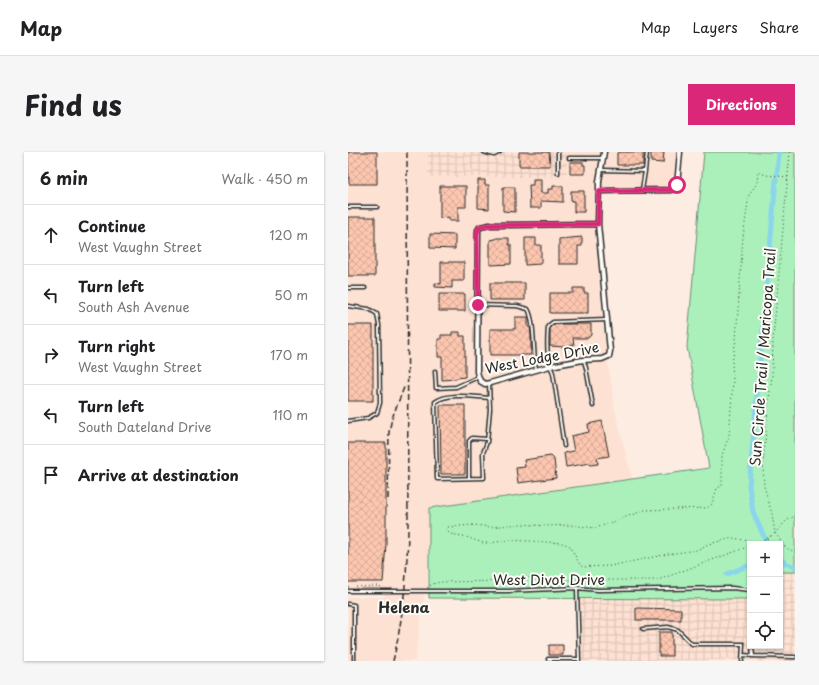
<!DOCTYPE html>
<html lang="en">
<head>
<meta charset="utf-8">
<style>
  :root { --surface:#fff; --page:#f6f6f6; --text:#202124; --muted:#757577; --line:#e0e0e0; --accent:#db2777 }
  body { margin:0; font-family:"Playpen Sans",sans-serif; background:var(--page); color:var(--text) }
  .controls { position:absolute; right:12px; bottom:12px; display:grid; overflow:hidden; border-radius:0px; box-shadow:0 1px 3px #0004 }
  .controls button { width:36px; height:36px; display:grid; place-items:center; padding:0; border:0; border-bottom:1px solid var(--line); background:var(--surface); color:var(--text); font:20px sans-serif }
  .stop { position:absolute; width:12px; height:12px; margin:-9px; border:3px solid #db2777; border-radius:50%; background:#fff }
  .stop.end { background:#db2777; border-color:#fff; box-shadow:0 1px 4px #0008 }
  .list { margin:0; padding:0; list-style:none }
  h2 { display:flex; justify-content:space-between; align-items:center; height:52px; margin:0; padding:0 16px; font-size:17px }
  h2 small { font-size:13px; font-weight:400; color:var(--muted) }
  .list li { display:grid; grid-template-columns:26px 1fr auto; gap:12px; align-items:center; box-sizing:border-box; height:60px; padding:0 16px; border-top:1px solid var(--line) }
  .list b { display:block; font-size:15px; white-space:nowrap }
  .list p { margin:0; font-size:13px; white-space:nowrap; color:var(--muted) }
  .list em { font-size:13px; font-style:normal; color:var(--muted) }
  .icon { flex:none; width:22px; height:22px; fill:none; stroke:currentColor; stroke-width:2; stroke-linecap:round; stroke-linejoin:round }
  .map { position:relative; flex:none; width:447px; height:509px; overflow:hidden; border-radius:0px }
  header { display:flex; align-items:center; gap:24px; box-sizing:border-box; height:56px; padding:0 20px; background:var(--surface); border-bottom:1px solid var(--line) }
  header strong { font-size:19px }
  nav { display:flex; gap:22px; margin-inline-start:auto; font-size:14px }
  .intro { display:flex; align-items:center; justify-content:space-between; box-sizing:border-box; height:96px; padding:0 24px }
  h1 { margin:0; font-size:28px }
  .button { padding:10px 18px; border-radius:0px; background:var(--accent); color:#fff; font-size:14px; font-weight:700 }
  main { display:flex; gap:24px; padding:0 24px }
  aside { flex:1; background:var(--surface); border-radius:0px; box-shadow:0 1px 3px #0004 }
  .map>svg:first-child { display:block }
  .built { fill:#fde1d2 }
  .industrial { fill:url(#industrial-grid) }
  .grass { fill:#abf0bb; stroke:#6b8e73 }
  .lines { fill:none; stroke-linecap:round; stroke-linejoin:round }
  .canal { stroke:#8ad5eb; stroke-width:5 }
  .building { fill:url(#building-cross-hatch); stroke:#2b2b2b }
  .service-casing { stroke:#2b2b2b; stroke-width:5 }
  .minor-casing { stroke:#2b2b2b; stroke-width:7 }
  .path { stroke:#2b2b2b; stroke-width:1; stroke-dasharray:1 3; stroke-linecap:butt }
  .service { stroke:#fdfcf7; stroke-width:2 }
  .minor { stroke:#fdfcf7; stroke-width:4 }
  .rail { stroke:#2b2b2b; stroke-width:1.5; stroke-dasharray:6 3; stroke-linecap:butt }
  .route { stroke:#db2777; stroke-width:5 }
  .labels { text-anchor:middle; stroke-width:4; stroke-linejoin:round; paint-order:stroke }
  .street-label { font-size:14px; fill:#2b2b2b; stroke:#fdfcf7 }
  .neighbourhood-label { font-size:15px; font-weight:bold; fill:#2b2b2b; stroke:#fdfcf7 }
</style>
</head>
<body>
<header>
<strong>Map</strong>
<nav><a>Map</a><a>Layers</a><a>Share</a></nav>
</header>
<div class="intro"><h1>Find us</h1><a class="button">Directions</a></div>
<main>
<aside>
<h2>6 min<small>Walk · 450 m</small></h2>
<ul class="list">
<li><svg class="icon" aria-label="ahead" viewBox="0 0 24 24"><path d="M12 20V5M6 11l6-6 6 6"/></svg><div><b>Continue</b><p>West Vaughn Street</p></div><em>120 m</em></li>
<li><svg class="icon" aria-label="left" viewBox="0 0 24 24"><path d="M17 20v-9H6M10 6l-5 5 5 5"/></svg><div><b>Turn left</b><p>South Ash Avenue</p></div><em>50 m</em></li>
<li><svg class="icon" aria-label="right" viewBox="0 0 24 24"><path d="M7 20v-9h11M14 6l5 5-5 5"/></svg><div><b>Turn right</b><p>West Vaughn Street</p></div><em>170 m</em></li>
<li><svg class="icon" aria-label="left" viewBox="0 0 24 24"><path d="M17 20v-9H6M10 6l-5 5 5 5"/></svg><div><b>Turn left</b><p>South Dateland Drive</p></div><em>110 m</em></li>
<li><svg class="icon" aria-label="arrive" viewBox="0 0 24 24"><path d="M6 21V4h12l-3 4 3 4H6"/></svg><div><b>Arrive at destination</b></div></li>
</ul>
</aside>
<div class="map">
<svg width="447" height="509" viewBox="0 0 447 509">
  <defs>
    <pattern id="industrial-grid" width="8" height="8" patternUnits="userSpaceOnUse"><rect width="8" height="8" fill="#fde1d2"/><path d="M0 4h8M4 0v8" fill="none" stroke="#d9c1b4"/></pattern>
    <pattern id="building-cross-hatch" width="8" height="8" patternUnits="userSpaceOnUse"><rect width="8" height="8" fill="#fcc6af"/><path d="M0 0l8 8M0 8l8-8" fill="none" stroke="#d8aa97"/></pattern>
  </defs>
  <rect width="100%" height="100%" fill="#fdece1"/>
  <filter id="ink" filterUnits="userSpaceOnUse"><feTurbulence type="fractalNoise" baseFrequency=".025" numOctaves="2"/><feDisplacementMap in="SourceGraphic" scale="8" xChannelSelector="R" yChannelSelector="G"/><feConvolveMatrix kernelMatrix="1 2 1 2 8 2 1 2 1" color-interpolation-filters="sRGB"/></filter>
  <g filter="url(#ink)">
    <path class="built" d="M 0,0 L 81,0 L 81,25 L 218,25 L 219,0 L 328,0 L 326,32 L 322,34 L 247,35 L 247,82 L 258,198 L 267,259 L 284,327 L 82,356 L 79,436 L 77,436 L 67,509 L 0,509 L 0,445 L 36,445 L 37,437 L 0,436 Z"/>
    <path class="industrial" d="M 80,0 L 219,0 L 219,25 L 80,25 Z
      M 432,420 L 447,420 L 447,509 L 410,509 L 409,508 L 232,509 L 231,446 L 402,447 L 402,494 L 432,494 Z"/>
    <path class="grass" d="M 356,0 L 447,0 L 447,420 L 432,420 L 432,392 L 402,392 L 402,447 L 81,446 L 81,356 L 361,316 L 339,195 Z"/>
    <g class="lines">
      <path class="canal" d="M 429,22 L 431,0
        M 417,387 L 405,360 L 401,334 L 428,27
        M 432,406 L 437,411 L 447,415
        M 379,422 L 402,413"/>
    </g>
    <path class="building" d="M 0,0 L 29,0 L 29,32 L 1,32 Z
      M 171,0 L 201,0 L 202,14 L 171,14 Z
      M 271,0 L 295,0 L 295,13 L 269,13 L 269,1 Z
      M 303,0 L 316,0 L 315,11 L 303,10 Z
      M 222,10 L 235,10 L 235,13 L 237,13 L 237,22 L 222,22 Z
      M 185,27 L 193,27 L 193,41 L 200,41 L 200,37 L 205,37 L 205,34 L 215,34 L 215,50 L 193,49 L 193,56 L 182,56 L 181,33 L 185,33 Z
      M 130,28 L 137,28 L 137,33 L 141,33 L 141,57 L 130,56 Z
      M 92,34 L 118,34 L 118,55 L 110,55 L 110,69 L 101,69 L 101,65 L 92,66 Z
      M 155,35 L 167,35 L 167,60 L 155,59 Z
      M 223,39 L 236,39 L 236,60 L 226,60 L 226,49 L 223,49 Z
      M 0,65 L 27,65 L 27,124 L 0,124 Z
      M 82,82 L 107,83 L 107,97 L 82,96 Z
      M 234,85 L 234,94 L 230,94 L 230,112 L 211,112 L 211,87 Z
      M 148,86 L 161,86 L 161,93 L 163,93 L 163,112 L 142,113 L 142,88 L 148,87 Z
      M 177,86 L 188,86 L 188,93 L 193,93 L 193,112 L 177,113 Z
      M 93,110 L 116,110 L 116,129 L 104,129 L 104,136 L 87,135 L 87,131 L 93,132 Z
      M 142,131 L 177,131 L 177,148 L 142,148 Z
      M 225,136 L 236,136 L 236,141 L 240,141 L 240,161 L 202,161 L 202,141 L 225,141 Z
      M 91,142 L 117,142 L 117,159 L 91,159 Z
      M 167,165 L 180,165 L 180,175 L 182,175 L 183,182 L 183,203 L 142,203 L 142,177 L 167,177 Z
      M 206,172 L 243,172 L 243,183 L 240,186 L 225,186 L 226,193 L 216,195 L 202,194 L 202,175 Z
      M 0,173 L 25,173 L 25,249 L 0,249 Z
      M 104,180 L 112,180 L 112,184 L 117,184 L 117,225 L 108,226 L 108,227 L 94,228 L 94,205 L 90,205 L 90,187 L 93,187 L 93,183 L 104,183 Z
      M 92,253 L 117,253 L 117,322 L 93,322 Z
      M 254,269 L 261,304 L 249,306 L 250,312 L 242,313 L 242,311 L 218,315 L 216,301 L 226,299 L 223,284 L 241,280 L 240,272 Z
      M 0,291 L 38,291 L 38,392 L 35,430 L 0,430 Z
      M 203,304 L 206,307 L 208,326 L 170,331 L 168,316 L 177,315 L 176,308 Z
      M 288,456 L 333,457 L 333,468 L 288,468 Z
      M 311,480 L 324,480 L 324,504 L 311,504 Z
      M 201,493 L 215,493 L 215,503 L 201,503 Z"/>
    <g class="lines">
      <defs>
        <path id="service" d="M 136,0 L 146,3 L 152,0
          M 210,0 L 210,21
          M 221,6 L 254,6
          M 254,18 L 297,19 L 294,38
          M 297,19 L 299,0
          M 0,55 L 29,55
          M 0,136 L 17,136
          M 129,153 L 169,154 L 180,157 C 187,168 185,202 188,217
          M 0,154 L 21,157 L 29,162 L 31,173 L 32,251 L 29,261 L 20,266 L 0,269
          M 236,209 L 238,216 L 245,254
          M 87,219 L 88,236 L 108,235 L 130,225
          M 141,231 L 142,257 L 139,290 L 135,301 L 136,326 L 89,327 L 87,250 C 99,240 127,245 142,246
          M 216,294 L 205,221 C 198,206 199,190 200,174 L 205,170 L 259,168
          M 121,326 L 121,289 L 124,286 L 139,287
          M 229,436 L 231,509
          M 0,439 L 160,439 L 229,436 L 250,438 L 384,436 L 402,438
          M 0,452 L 6,453 L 6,509
          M 295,477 L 320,475 L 330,478 L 344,492 L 395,492 L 394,509
          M 395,503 L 405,504 L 404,494
          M 405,504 L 447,505
          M 200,507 L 231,507"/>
        <path id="minor" d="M 251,39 L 323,38 L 327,37 L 329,33 L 332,0
          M 250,72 L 142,73 L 132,75 L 130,78 L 129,220 L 132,229 L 137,232 L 142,231 L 202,214 L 235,208 L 254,207 L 261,204 L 262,199 L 250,72 L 251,29 L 256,0"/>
      </defs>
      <use href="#service" class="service-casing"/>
      <use href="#minor" class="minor-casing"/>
      <path class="path" d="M 442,0 L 425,187 L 424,224 L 420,254 L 415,314 L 416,334 L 424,362 L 427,381 L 438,396 L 447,400
        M 440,25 L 418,23 L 410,20 L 409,31 L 401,43 L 395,85 L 388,187 L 384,211 L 385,228 L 381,284 L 374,303 L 374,334 L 369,336 L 364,352 L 359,356 L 297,358 L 248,376 L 222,373 L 200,374 L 172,372 L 143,375 L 126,373 L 99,375 L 98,378 L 102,382 L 115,384 L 135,391 L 141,391 L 163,388 L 214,391 L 222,394 L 232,413 L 235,415 L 262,414 L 320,402 L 349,398 L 360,392 L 385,386 L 412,391 L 427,381 L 438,369 L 447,364
        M 413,392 L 423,384
        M 0,435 L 4,435
        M 8,435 L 30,434 L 34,435
        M 79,436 L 84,432 L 93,430 L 161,429 L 177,425 L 199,428 L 310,428 L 402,394"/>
      <use href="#service" class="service"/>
      <use href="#minor" class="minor"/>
      <path class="rail" d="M 40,347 L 41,280 L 44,266 L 57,233
        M 45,509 C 55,467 59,423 60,379 L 59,0"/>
    </g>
  </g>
  <g class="lines" filter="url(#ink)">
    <path class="route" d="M 130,153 L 129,82 L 130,78 L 132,75 L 142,73 L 250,72 L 251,39 L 322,38 L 327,37 L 329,33"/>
  </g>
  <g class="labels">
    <g class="street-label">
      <text transform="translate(415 205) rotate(-86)" y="5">Sun Circle Trail / Maricopa Trail</text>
      <text transform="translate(194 206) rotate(-11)" y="5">West Lodge Drive</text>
      <text x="201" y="433">West Divot Drive</text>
    </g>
    <g class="neighbourhood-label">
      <text x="56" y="461">Helena</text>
    </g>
  </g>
</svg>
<div class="controls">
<button>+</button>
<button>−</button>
<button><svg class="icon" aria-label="locate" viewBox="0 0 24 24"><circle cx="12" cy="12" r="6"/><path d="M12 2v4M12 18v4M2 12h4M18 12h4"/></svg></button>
</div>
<div class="stop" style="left:329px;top:33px"></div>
<div class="stop end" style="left:130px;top:153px"></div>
</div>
</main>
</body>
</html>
